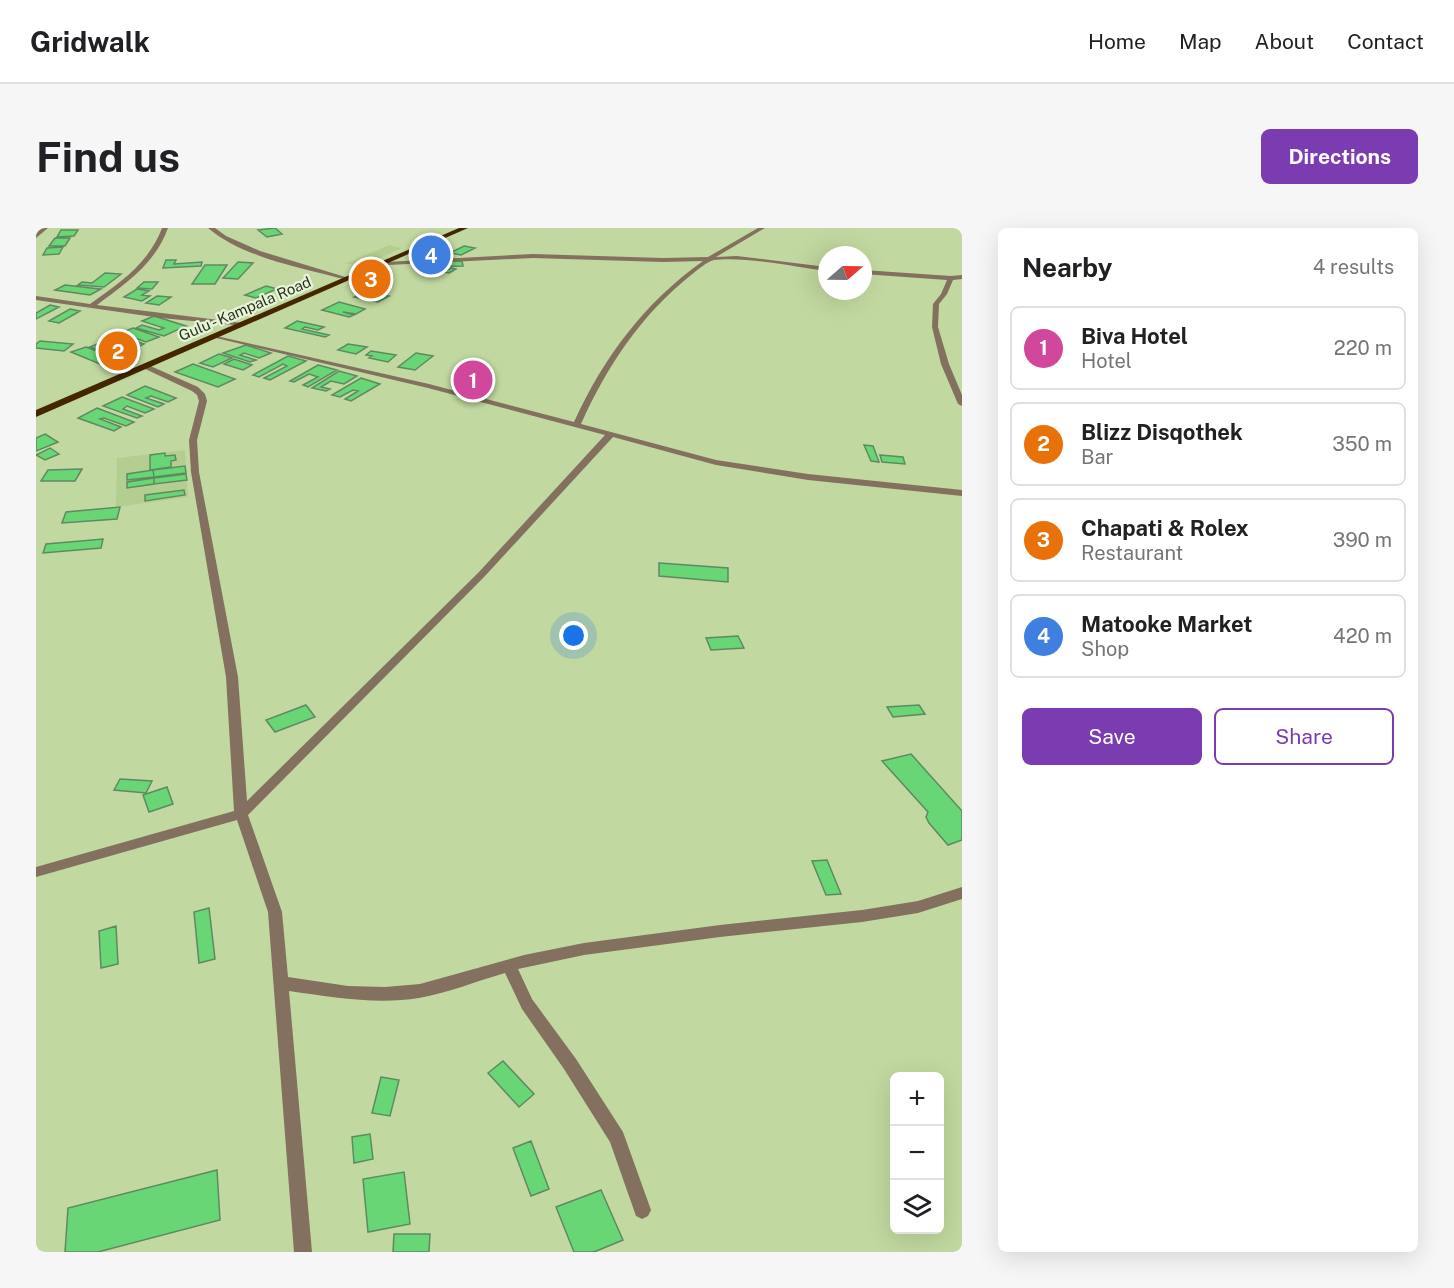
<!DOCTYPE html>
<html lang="en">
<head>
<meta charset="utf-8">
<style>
  :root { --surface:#fff; --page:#f6f6f6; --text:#202124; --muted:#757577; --line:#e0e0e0; --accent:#7c3cb1 }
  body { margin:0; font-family:"Public Sans",sans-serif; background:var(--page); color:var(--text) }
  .controls { position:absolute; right:18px; bottom:18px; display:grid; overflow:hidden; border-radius:9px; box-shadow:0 6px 24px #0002 }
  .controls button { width:54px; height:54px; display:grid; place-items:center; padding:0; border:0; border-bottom:2px solid var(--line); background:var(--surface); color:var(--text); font:30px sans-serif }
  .compass { position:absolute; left:782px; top:18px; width:54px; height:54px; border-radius:50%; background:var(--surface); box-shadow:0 6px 24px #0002; rotate:70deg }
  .you { position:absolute; left:538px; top:408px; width:21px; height:21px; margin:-15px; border:4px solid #fff; border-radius:50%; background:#1a73e8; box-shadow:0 0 0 9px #1a73e833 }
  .badge { display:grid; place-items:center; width:39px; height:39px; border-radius:50%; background:var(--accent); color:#fff; font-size:20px; font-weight:700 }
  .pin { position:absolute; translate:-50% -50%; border:3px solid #fff; box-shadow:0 2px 6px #0006 }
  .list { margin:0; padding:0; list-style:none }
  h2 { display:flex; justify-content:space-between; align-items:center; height:78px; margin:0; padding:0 24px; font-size:26px }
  h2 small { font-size:20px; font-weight:400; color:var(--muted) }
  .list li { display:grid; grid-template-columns:39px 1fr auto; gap:18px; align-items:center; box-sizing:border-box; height:84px; margin:0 12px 12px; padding:0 12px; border:2px solid var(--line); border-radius:9px }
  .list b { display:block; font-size:22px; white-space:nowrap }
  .list p { margin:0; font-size:20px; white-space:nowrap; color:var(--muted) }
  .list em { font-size:20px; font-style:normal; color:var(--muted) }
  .actions { display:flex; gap:12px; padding:18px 24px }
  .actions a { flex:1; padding:14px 0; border:2px solid var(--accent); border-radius:9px; text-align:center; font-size:21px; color:var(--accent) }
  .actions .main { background:var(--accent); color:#fff }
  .icon { flex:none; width:33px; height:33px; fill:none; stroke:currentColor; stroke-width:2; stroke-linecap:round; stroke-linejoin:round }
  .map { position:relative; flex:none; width:926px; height:1024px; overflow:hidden; border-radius:9px }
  header { display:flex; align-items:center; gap:36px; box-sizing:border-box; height:84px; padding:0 30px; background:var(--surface); border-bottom:2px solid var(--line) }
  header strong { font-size:28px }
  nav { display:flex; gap:33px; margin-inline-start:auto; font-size:21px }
  .intro { display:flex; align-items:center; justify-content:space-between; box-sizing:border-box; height:144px; padding:0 36px }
  h1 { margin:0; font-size:42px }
  .button { padding:15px 27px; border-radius:9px; background:var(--accent); color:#fff; font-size:21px; font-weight:700 }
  main { display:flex; gap:36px; padding:0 36px }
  aside { flex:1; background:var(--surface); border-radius:9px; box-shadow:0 6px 24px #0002 }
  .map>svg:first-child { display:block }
  .built { fill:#b4ce8f }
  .building { fill:#69d676; stroke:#5e8a61; stroke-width:1.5 }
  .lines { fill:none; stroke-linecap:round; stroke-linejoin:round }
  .minor { fill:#83705e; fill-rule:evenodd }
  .primary { fill:#442600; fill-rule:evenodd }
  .labels { text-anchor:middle; stroke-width:4.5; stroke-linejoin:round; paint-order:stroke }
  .far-street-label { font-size:15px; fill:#2a321c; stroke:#e8f4d8 }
</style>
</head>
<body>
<header>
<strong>Gridwalk</strong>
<nav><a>Home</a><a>Map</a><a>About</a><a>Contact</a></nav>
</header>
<div class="intro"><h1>Find us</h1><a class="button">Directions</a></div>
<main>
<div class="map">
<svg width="926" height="1024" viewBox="0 0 926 1024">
  <rect width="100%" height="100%" fill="#c1d8a0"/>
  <path class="built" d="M 353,17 L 366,20 L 328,37 L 309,36 Z
    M 149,222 L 152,269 L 80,279 L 81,230 Z"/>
  <path class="building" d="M 239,0 L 246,6 L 231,9 L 222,2 Z
    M 25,2 L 42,2 L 38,8 L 21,9 Z
    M 19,10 L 34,10 L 29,18 L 13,18 Z
    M 428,18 L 439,20 L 425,27 L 414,25 Z
    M 27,19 L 23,26 L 7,27 L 11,20 Z
    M 130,32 L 140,32 L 138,36 L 166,34 L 165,38 L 127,40 Z
    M 426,33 L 427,38 L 395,39 L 411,42 L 415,40 L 420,41 L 413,45 L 381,39 L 391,34 Z
    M 202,34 L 217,35 L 202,51 L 187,50 Z
    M 169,37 L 191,37 L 179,56 L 156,56 Z
    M 69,45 L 85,46 L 68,59 L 42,57 L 46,54 L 56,55 Z
    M 108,54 L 122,54 L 116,61 L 101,60 Z
    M 29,57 L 55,60 L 65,61 L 54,67 L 19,62 Z
    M 230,58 L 241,61 L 220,70 L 209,67 Z
    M 101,61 L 113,63 L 106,67 L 114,68 L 106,73 L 88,69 Z
    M 328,63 L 353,68 L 342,74 L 318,69 Z
    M 121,68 L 135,69 L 123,77 L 110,75 Z
    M 303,74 L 329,81 L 320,86 L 307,84 L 318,87 L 313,89 L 286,82 Z
    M 14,77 L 23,79 L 0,91 L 0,85 Z
    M 34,81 L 44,83 L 23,95 L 13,93 Z
    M 118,88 L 150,98 L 128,108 L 100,100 L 106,97 L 123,102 L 128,100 L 106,93 Z
    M 261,93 L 288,99 L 282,102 L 269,99 L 266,101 L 293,107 L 289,109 L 249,100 Z
    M 97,100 L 123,109 L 110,114 L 84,105 Z
    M 80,107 L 108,116 L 96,122 L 68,112 L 86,113 L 75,109 Z
    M 4,113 L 37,116 L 28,123 L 0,120 L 0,116 Z
    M 68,113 L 93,122 L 79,128 L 54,119 Z
    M 312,116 L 331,119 L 320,126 L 302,122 Z
    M 210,117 L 235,125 L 223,130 L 208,125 L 204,127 L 220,132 L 214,134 L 187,125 Z
    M 50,119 L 79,130 L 64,136 L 35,124 Z
    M 335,123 L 360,127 L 352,134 L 333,130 L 336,128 L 330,127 Z
    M 380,125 L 397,128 L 379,142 L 362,139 Z
    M 183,126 L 196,130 L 177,139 L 164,135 Z
    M 252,128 L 270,133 L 234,152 L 228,150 L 251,138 L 247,136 L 223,149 L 217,147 Z
    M 198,131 L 216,137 L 207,142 L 188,136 Z
    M 157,136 L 199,151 L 182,159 L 139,144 Z
    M 282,137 L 301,142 L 272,159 L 267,157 L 282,149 L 273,146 L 258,154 L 254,153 Z
    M 303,143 L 321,148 L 308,156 L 295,153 L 285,159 L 294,161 L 290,163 L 276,160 Z
    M 325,150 L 344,156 L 315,173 L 309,171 L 322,163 L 317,162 L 304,169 L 296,167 Z
    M 109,158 L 140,170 L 132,174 L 115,168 L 110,170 L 128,176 L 122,179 L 91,167 Z
    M 86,169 L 118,181 L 109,185 L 91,178 L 87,181 L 106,188 L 101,190 L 67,178 Z
    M 61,180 L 98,194 L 90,198 L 68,190 L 64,191 L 85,199 L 78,203 L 42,190 Z
    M 9,206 L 22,214 L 0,223 L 0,210 Z
    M 828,217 L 837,218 L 843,234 L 835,233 Z
    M 14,220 L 23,226 L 9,232 L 0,227 Z
    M 129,225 L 129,228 L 139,227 L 140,232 L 135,233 L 135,239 L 114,242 L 114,227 Z
    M 844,227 L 867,229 L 869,236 L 846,234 Z
    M 149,238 L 150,245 L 118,249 L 117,242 Z
    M 46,241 L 39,253 L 5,253 L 12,242 Z
    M 117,242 L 118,249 L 91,252 L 91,246 Z
    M 150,246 L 151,252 L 118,256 L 118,250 Z
    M 118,250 L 118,256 L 91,260 L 91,254 Z
    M 148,262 L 149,267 L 109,273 L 109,267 Z
    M 84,279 L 81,291 L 26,295 L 30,284 Z
    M 67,311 L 65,320 L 7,325 L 10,316 Z
    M 623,335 L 692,340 L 692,354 L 623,348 Z
    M 702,408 L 708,420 L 675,422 L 670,410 Z
    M 270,477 L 279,489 L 239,504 L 230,492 Z
    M 883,477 L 889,486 L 857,489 L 851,479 Z
    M 875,526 L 926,583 L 926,612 L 912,617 L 893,595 L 890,589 L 892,584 L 846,533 Z
    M 84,551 L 116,553 L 110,565 L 78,562 Z
    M 131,559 L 137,576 L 113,584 L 107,567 Z
    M 791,632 L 805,666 L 790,667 L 776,633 Z
    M 173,680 L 179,731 L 163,735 L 158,684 Z
    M 80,698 L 82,736 L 65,740 L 63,703 Z
    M 467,833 L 498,866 L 483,879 L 452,845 Z
    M 345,849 L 363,852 L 354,888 L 336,885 Z
    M 334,906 L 337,931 L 318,935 L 316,909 Z
    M 495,913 L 513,961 L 495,968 L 477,920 Z
    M 181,942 L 184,992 L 62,1024 L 29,1024 L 32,980 Z
    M 368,944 L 374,996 L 332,1004 L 327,951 Z
    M 565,962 L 587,1012 L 558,1024 L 538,1024 L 520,979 Z
    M 358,1006 L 394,1006 L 393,1024 L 357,1024 Z"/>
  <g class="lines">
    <path class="minor" d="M 6,0 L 12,0 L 0,10 L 0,5 Z
      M 126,0 L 132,0 C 119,36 90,55 61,77 L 207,95 L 209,96 L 209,98 L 125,90 L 0,72 L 0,68 L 54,76 C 84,55 113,35 126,0 Z
      M 172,0 L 179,0 L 190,8 L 224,23 L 316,51 L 311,52 C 267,40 207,30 172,0 Z
      M 722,0 L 729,0 L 680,29 L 701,28 L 791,39 L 791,43 C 759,39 708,28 678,32 C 670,34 662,42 655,47 C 605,87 571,138 545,196 L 680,232 L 772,246 L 926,262 L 926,268 L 772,252 L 680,237 L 577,209 L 449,348 L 212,587 L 246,684 L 252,749 L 312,758 L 349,759 L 384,756 L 488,727 L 548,715 L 684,697 L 826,682 L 882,673 L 926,659 L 926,671 L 882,685 L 826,694 L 684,709 L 548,727 L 482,741 L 496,771 L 540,831 L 587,904 L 615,982 L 612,988 L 606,991 L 600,988 L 574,914 L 528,841 L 486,781 L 469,745 C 441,753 412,765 383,770 C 340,777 296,769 253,763 L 276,1024 L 258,1024 L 232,684 L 201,592 L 0,649 L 0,639 L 198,583 L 190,449 L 155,244 L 153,212 L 163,173 L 161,167 L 156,163 L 105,139 L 112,137 L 162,159 L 169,166 L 171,173 L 161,212 L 163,244 L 202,449 L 211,573 L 443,344 L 569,207 L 392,160 L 176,109 L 176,107 L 393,156 L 538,194 C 568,129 608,75 667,33 L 627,34 L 497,30 L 352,37 L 350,34 L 497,26 L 627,30 L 672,29 Z
      M 827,42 L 915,48 L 926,47 L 926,51 L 917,52 L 911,66 L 903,76 L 902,99 L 913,136 L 926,167 L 926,178 L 922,176 L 905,136 L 896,99 L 897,76 L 905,66 L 911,52 L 827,46 Z"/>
    <path class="primary" d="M 423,0 L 432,0 L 0,189 L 0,182 Z"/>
  </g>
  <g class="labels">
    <g class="far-street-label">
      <text transform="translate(209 81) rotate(-23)" y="5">Gulu - Kampala Road</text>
    </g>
  </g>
</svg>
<div class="controls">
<button>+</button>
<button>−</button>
<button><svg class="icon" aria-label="layers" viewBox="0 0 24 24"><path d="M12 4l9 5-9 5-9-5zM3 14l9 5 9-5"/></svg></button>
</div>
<svg class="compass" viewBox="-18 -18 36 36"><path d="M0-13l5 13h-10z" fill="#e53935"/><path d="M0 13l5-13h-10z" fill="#757577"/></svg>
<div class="you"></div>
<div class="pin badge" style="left:437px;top:152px;background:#d1479c">1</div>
<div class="pin badge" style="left:82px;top:123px;background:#e8710a">2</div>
<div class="pin badge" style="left:335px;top:51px;background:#e8710a">3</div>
<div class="pin badge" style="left:395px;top:27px;background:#3f7fe0">4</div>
</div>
<aside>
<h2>Nearby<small>4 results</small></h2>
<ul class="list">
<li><span class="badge" style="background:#d1479c">1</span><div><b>Biva Hotel</b><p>Hotel</p></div><em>220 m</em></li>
<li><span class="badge" style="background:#e8710a">2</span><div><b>Blizz Disqothek</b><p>Bar</p></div><em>350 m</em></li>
<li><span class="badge" style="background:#e8710a">3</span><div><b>Chapati &amp; Rolex</b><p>Restaurant</p></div><em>390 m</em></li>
<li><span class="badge" style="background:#3f7fe0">4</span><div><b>Matooke Market</b><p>Shop</p></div><em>420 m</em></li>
</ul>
<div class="actions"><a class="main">Save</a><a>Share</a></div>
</aside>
</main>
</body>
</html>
